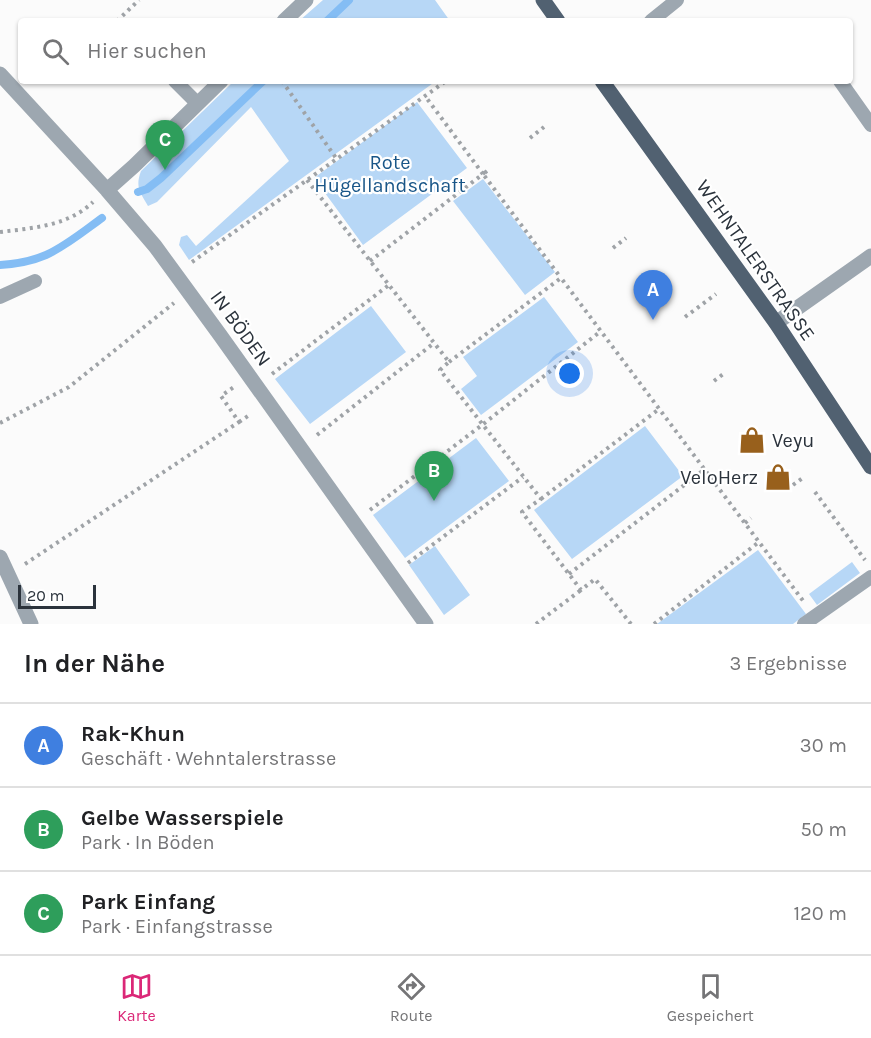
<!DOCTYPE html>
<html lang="de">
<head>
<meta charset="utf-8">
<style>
  :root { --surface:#fff; --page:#f2f2f2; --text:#202124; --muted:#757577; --line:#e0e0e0; --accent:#db2777 }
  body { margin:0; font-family:Karla,sans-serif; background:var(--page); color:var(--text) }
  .scale { position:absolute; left:18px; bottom:15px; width:78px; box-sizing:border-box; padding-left:6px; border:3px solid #2b333c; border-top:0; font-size:16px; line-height:21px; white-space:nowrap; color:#2b333c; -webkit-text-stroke:4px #fff; paint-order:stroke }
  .you { position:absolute; left:570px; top:374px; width:21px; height:21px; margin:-15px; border:4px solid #fff; border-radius:50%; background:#1a73e8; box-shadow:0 0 0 9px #1a73e833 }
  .badge { display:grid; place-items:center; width:39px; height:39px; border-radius:50%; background:var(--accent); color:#fff; font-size:20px; font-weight:700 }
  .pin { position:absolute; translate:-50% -50px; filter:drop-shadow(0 2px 3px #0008) }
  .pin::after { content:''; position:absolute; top:32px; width:21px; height:18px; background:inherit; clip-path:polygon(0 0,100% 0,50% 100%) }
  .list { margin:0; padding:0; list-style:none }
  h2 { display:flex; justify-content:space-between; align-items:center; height:78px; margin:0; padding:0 24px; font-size:26px }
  h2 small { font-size:20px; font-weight:400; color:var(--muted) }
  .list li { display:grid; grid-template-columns:39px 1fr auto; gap:18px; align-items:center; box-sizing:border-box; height:84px; padding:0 24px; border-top:2px solid var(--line) }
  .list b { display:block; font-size:22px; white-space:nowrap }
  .list p { margin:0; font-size:20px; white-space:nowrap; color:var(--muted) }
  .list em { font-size:20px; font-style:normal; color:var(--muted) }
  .icon { flex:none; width:33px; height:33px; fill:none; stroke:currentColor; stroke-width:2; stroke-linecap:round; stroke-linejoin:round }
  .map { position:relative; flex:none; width:871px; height:624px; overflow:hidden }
  .search { position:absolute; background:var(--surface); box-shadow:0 2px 4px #0004; left:18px; right:18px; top:18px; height:66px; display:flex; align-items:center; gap:15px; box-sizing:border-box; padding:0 21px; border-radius:6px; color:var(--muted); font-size:22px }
  .sheet { height:330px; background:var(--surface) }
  nav { display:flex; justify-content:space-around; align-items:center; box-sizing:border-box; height:84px; border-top:2px solid var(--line); background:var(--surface); font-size:16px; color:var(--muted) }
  nav a { display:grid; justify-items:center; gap:3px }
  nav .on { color:var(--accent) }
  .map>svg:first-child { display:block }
  .green { fill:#b7d7f6 }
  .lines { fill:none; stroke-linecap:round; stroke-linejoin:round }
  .stream { stroke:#84bdf4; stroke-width:8 }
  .path { stroke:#9fa3a7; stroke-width:4; stroke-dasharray:3 4.5; stroke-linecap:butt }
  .service { stroke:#9da7b0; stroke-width:14 }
  .minor { stroke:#9da7b0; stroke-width:15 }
  .primary { stroke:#516171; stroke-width:15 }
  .labels { text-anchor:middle; stroke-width:4.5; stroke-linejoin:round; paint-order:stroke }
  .park-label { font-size:20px; fill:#195688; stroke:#fff }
  .street-label { font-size:20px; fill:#2b333c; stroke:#fff }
  .poi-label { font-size:20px; fill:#2b333c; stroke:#fff; text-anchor:start }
</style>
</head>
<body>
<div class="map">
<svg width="871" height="624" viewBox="0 0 871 624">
  <rect width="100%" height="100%" fill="#fbfbfb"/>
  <path class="green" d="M 323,0 L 435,0 L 450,21 L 299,21 Z
    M 234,81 L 436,81 L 189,260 L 179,245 L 181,237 L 187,235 L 196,246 L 289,161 L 251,107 L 157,202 L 148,206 C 140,192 135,187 141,171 Z
    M 417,102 L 467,168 L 363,245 L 314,178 Z
    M 483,179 L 555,272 L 525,295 L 453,201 Z
    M 544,297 L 578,342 L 481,415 L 461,389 L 477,376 L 463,357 Z
    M 371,306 L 406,352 L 310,424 L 275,379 Z
    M 645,426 L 683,476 L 572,559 L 534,510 Z
    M 476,438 L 509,481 L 405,558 L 373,515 Z
    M 435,546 L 470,595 L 444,615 L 409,565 Z
    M 758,550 L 806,614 L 793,624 L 657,624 Z
    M 852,562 L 860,573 L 817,605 L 809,594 Z"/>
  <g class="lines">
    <path class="stream" d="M 327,21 L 349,0
      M 138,192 L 147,189 L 161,178 L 263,81
      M 0,265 C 15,264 32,261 46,255 C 66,246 84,231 102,218"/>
    <path class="path" d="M 117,21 L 139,0
      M 282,81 L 336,158
      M 530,138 L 544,127
      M 487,171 L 483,174 L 561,278
      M 307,180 L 449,362 L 440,370 L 541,499 L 522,512 L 581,590 L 595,579 L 631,624
      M 0,232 C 33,228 68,226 93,202
      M 613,248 L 626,238
      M 370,261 L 483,174 L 425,96
      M 192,262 L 446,81
      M 685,317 L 716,294
      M 449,362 L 561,278 L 804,602
      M 272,374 L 389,285
      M 714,381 L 726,372
      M 239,422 L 251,414
      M 0,423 L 69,387 L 174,303
      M 317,435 L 434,343
      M 793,485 L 804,477
      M 815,492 L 865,560
      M 541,499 L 659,409
      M 370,510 L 482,425 L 601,331
      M 745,523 L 751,518
      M 408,563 L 523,477
      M 25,564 L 239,422 L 221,396 L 234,387
      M 569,574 L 705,469
      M 536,624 L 581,590
      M 654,624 L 759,542"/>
    <path class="service" d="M 651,21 L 677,0
      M 175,81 L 197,103
      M 840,81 L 871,125
      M 0,297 L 35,281
      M 804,624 L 871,577"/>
    <path class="minor" d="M 284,21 L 306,0
      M 0,74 L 107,190 L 155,246 L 220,335 L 426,624
      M 107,190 L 134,166 L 221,81
      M 776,323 L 871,256
      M 0,557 L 31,624"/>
    <path class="primary" d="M 543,0 L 558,21
      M 602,81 L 776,323 L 871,467"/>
  </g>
  <defs>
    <symbol id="shop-bare" viewBox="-9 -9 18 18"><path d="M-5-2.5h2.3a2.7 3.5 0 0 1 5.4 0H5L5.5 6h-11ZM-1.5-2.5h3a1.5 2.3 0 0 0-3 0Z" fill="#98601c" stroke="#fff" stroke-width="2.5" paint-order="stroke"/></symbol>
  </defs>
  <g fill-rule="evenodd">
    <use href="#shop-bare" x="733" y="421" width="38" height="38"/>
    <use href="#shop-bare" x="759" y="458" width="38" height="38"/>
  </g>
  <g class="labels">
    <g class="park-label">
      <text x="390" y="169">Rote<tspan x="390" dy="23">Hügellandschaft</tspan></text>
    </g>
    <g class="street-label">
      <text transform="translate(756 260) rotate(55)" y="7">WEHNTALERSTRASSE</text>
      <text transform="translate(241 328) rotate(54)" y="7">IN BÖDEN</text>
    </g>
    <g class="poi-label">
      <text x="772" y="447">Veyu</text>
      <text x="758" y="484" text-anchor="end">VeloHerz</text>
    </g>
  </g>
</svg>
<div class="scale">20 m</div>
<div class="you"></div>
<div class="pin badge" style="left:653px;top:320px;background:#3f7fe0">A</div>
<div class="pin badge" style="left:434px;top:501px;background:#2e9e5b">B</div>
<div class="pin badge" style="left:165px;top:170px;background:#2e9e5b">C</div>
<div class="search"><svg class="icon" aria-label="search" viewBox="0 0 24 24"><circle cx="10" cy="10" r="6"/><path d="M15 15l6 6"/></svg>Hier suchen</div>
</div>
<section class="sheet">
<h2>In der Nähe<small>3 Ergebnisse</small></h2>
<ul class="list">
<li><span class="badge" style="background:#3f7fe0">A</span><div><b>Rak-Khun</b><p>Geschäft · Wehntalerstrasse</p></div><em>30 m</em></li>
<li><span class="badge" style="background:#2e9e5b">B</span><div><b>Gelbe Wasserspiele</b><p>Park · In Böden</p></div><em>50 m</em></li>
<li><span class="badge" style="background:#2e9e5b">C</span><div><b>Park Einfang</b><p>Park · Einfangstrasse</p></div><em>120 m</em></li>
</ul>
</section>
<nav>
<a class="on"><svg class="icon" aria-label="map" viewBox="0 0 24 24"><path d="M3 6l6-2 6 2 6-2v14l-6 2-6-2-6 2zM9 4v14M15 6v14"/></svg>Karte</a>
<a><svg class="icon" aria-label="directions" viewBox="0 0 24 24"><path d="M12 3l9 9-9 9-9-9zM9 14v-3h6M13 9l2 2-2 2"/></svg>Route</a>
<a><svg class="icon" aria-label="saved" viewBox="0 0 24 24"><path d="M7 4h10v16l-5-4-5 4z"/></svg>Gespeichert</a>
</nav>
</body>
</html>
